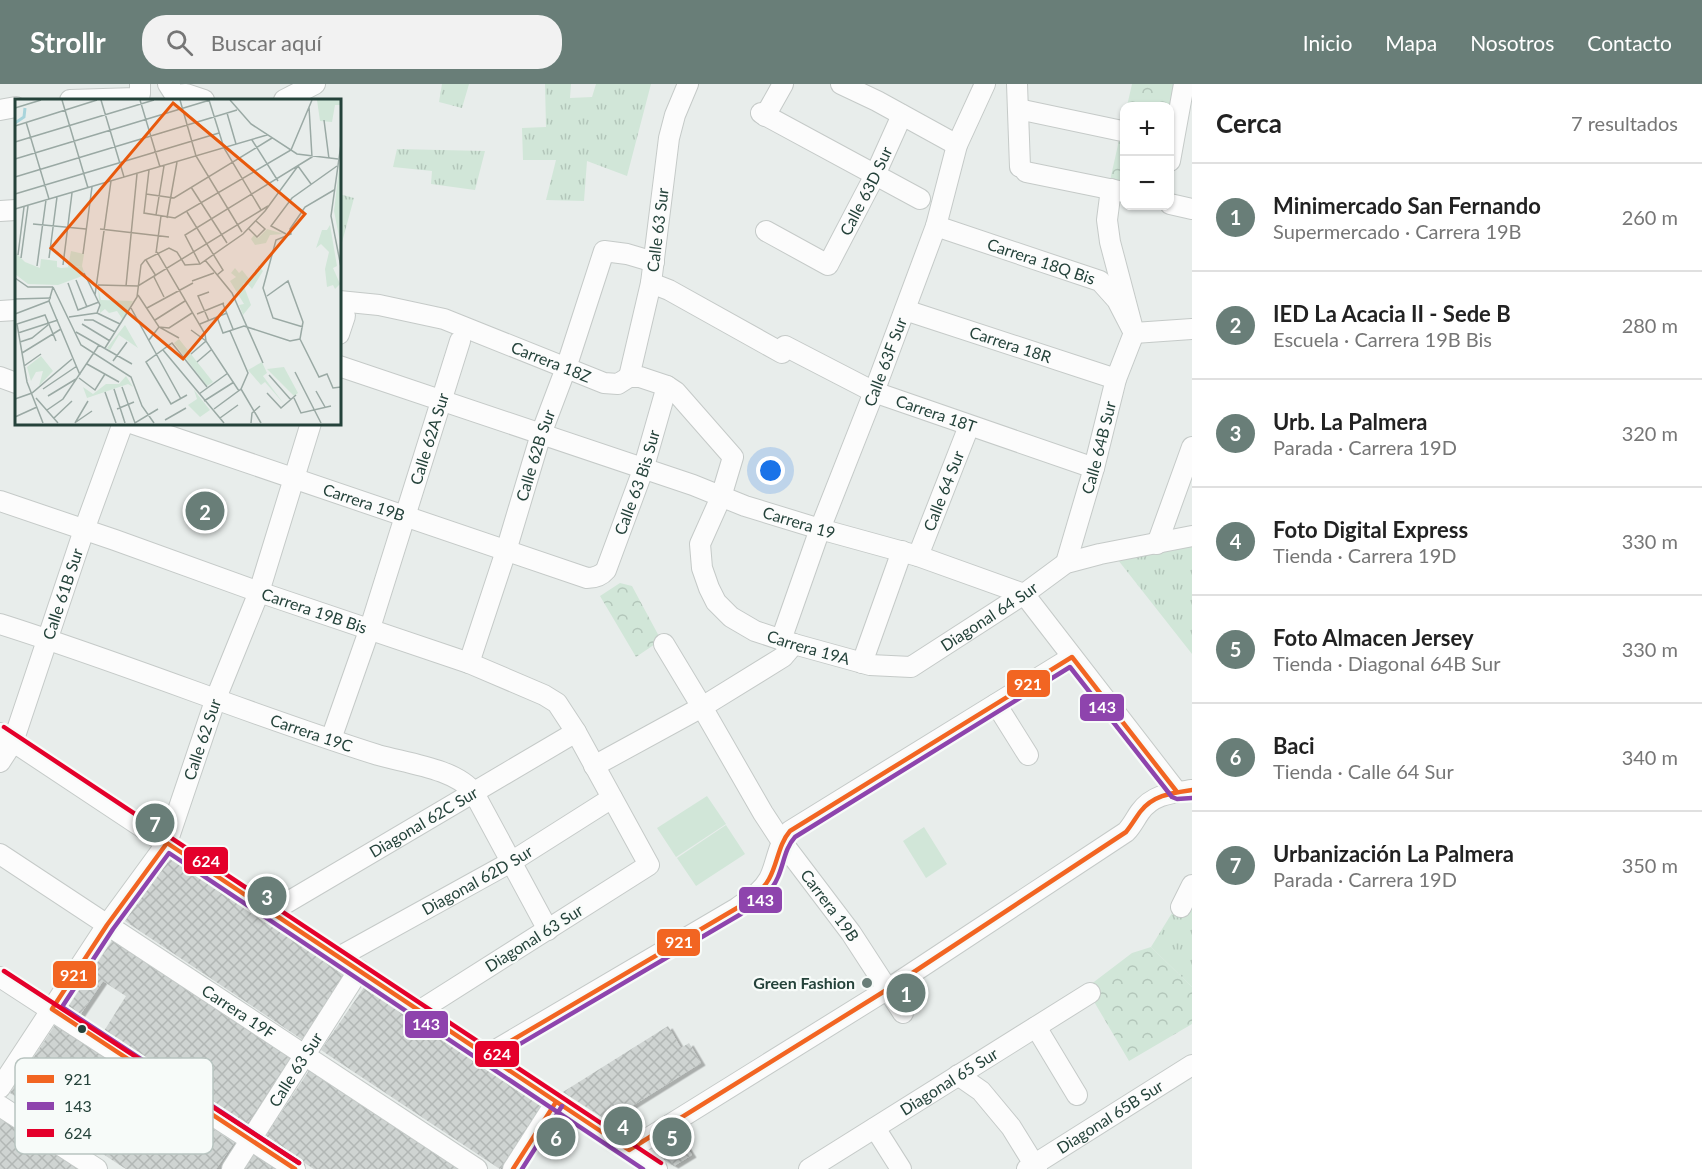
<!DOCTYPE html>
<html lang="es">
<head>
<meta charset="utf-8">
<style>
  :root { --surface:#fff; --page:#f2f2f2; --text:#222; --muted:#767676; --line:#e0e0e0; --accent:#697e78 }
  body { margin:0; font-family:Lato,sans-serif; background:var(--page); color:var(--text) }
  .controls { position:absolute; right:18px; top:18px; display:grid; overflow:hidden; border-radius:12px; box-shadow:0 2px 4px #0004 }
  .controls button { width:54px; height:54px; display:grid; place-items:center; padding:0; border:0; border-bottom:2px solid var(--line); background:var(--surface); color:var(--text); font:30px sans-serif }
  .you { position:absolute; left:771px; top:387px; width:21px; height:21px; margin:-15px; border:4px solid #fff; border-radius:50%; background:#1a73e8; box-shadow:0 0 0 9px #1a73e833 }
  .badge { display:grid; place-items:center; width:39px; height:39px; border-radius:50%; background:var(--accent); color:#fff; font-size:20px; font-weight:700 }
  .pin { position:absolute; translate:-50% -50%; border:3px solid #fff; box-shadow:0 2px 6px #0006 }
  .list { margin:0; padding:0; list-style:none }
  h2 { display:flex; justify-content:space-between; align-items:center; height:78px; margin:0; padding:0 24px; font-size:26px }
  h2 small { font-size:20px; font-weight:400; color:var(--muted) }
  .list li { display:grid; grid-template-columns:39px 1fr auto; gap:18px; align-items:center; box-sizing:border-box; height:108px; padding:0 24px; border-top:2px solid var(--line) }
  .list b { display:block; font-size:22px; white-space:nowrap }
  .list p { margin:0; font-size:20px; white-space:nowrap; color:var(--muted) }
  .list em { font-size:20px; font-style:normal; color:var(--muted) }
  .icon { flex:none; width:33px; height:33px; fill:none; stroke:currentColor; stroke-width:2; stroke-linecap:round; stroke-linejoin:round }
  .map { position:relative; flex:none; width:1192px; height:1085px; overflow:hidden }
  header { display:flex; align-items:center; gap:36px; box-sizing:border-box; height:84px; padding:0 30px; background:var(--accent); color:#fff }
  header strong { font-size:28px }
  nav { display:flex; gap:33px; margin-inline-start:auto; font-size:21px }
  .search { width:420px; height:54px; background:var(--page); display:flex; align-items:center; gap:15px; box-sizing:border-box; padding:0 21px; border-radius:24px; color:var(--muted); font-size:22px }
  main { display:flex }
  aside { flex:1; background:var(--surface) }
  .map>svg:first-child { display:block }
  .grass { fill:url(#grass-tufts) }
  .park { fill:url(#park-crowns) }
  .pitch { fill:#d1e6d8 }
  .building { fill:url(#building-cross-hatch); filter:url(#shadow) }
  .lines { fill:none; stroke-linecap:round; stroke-linejoin:round }
  .minor-casing { stroke:#c5cac8; stroke-width:22 }
  .minor { stroke:#fcfcfc; stroke-width:20 }
  .bus-1-casing { stroke:#f7fbf9; stroke-width:9 }
  .bus-2-casing { stroke:#f7fbf9; stroke-width:9 }
  .bus-3-casing { stroke:#f7fbf9; stroke-width:9 }
  .bus-1 { stroke:#f26522; stroke-width:4.5 }
  .bus-2 { stroke:#8e44ad; stroke-width:4.5 }
  .bus-3 { stroke:#e4002b; stroke-width:4.5 }
  .poi-dot { fill:#697e78; stroke:#f7fbf9; stroke-width:2 }
  .bus-dot { fill:#24423a; stroke:#f7fbf9; stroke-width:2 }
  .labels { text-anchor:middle; stroke-width:4.5; stroke-linejoin:round; paint-order:stroke }
  .street-label { font-size:16px; fill:#24423a; stroke:#f7fbf9 }
  .poi-label { font-size:16px; font-weight:bold; fill:#24423a; stroke:#f7fbf9; text-anchor:end }
  .inset-river { fill:none; stroke:#a9d4db; stroke-width:3 }
  .inset-road { fill:none; stroke:#9aa9a4; stroke-width:1.5 }
  .view { fill:#e8590c; fill-opacity:0.15; stroke:#e8590c; stroke-width:3 }
  .inset-edge { fill:none; stroke:#24423a; stroke-width:3 }
  .key { fill:#f7fbf9; stroke:#b8c4c0; stroke-width:1.5 }
  .key-label { font-size:16px; fill:#24423a }
  .line-badge { stroke:#f7fbf9; stroke-width:2 }
  .badge-label { font-size:16px; text-anchor:middle; font-weight:bold; fill:#fff }
</style>
</head>
<body>
<header>
<strong>Strollr</strong>
<div class="search"><svg class="icon" aria-label="search" viewBox="0 0 24 24"><circle cx="10" cy="10" r="6"/><path d="M15 15l6 6"/></svg>Buscar aquí</div>
<nav><a>Inicio</a><a>Mapa</a><a>Nosotros</a><a>Contacto</a></nav>
</header>
<main>
<div class="map">
<svg width="1192" height="1085" viewBox="0 0 1192 1085">
  <defs>
    <pattern id="grass-tufts" width="24" height="20" patternUnits="userSpaceOnUse" patternTransform="scale(1.5)"><rect width="24" height="20" fill="#d1e6d8"/><path d="M3 7l-1-3M5 7V3M7 7l1-3M15 17l-1-3M17 17v-4M19 17l1-3" fill="none" stroke="#b3c6ba"/></pattern>
    <pattern id="park-crowns" width="20" height="18" patternUnits="userSpaceOnUse" patternTransform="scale(1.5)"><rect width="20" height="18" fill="#d1e6d8"/><path d="M2 6a3 3 0 1 1 6 0M12 15a3 3 0 1 1 6 0" fill="none" stroke="#b3c6ba"/></pattern>
    <pattern id="building-cross-hatch" width="8" height="8" patternUnits="userSpaceOnUse" patternTransform="scale(1.5)"><rect width="8" height="8" fill="#cfd4d2"/><path d="M0 0l8 8M0 8l8-8" fill="none" stroke="#b2b7b5"/></pattern>
    <filter id="shadow"><feDropShadow dx="4.5" dy="2.5" stdDeviation="0" flood-color="#0004"/></filter>
  </defs>
  <rect width="100%" height="100%" fill="#e8edeb"/>
  <path class="grass" d="M 442,0 L 469,0 L 462,24 L 439,18 Z
    M 545,0 L 571,0 L 570,14 L 592,13 L 596,0 L 651,0 L 627,92 L 587,77 L 584,117 L 546,116 L 556,76 L 523,76 L 522,44 L 546,43 Z
    M 397,65 L 485,67 L 475,106 L 431,100 L 432,87 L 393,83 Z
    M 339,110 L 354,114 L 341,162 L 339,162 Z
    M 1192,458 L 1192,570 L 1118,476 Z
    M 1185,808 L 1192,813 L 1192,903 L 1151,863 Z"/>
  <path class="park" d="M 1132,0 L 1175,0 L 1170,24 L 1170,22 L 1127,22 Z
    M 1124,34 L 1124,104 L 1109,101 Z
    M 620,499 L 632,502 L 661,556 L 636,573 L 600,512 Z
    M 1151,863 L 1192,903 L 1192,940 L 1129,977 L 1086,904 L 1132,869 Z"/>
  <path class="pitch" d="M 707,712 L 726,740 L 676,773 L 657,744 Z
    M 726,741 L 745,770 L 696,802 L 677,774 Z
    M 924,743 L 947,780 L 926,794 L 903,757 Z"/>
  <path class="building" d="M 169,769 L 348,887 L 303,956 L 125,837 Z
    M 113,855 L 291,973 L 246,1041 L 104,947 L 126,912 L 103,897 L 80,931 L 68,923 Z
    M 367,899 L 545,1018 L 500,1085 L 321,966 Z
    M 55,941 L 234,1059 L 216,1085 L 126,1085 L 10,1009 Z
    M 668,942 L 681,964 L 689,959 L 701,979 L 608,1037 L 563,1008 Z
    M 310,985 L 461,1085 L 314,1085 L 265,1053 Z
    M 0,1027 L 88,1085 L 0,1085 Z
    M 676,1046 L 692,1071 L 674,1082 L 662,1075 L 653,1061 Z
    M 254,1070 L 265,1078 L 275,1085 L 244,1085 Z"/>
  <g class="lines">
    <defs>
      <g id="minor">
        <path d="M 168,0 L 175,11 L 186,10 L 204,16"/>
        <path d="M 841,0 L 877,17 L 957,61"/>
        <path d="M 1017,0 L 1020,83"/>
        <path d="M 70,16 L 136,14 L 140,10 L 140,0"/>
        <path d="M 284,16 L 315,0"/>
        <path d="M 1018,25 L 1122,47"/>
        <path d="M 0,26 L 16,23"/>
        <path d="M 761,29 L 920,115"/>
        <path d="M 765,32 L 783,0"/>
        <path d="M 1170,77 L 1184,0"/>
        <path d="M 1026,88 L 1124,108"/>
        <path d="M 1170,120 L 1192,125"/>
        <path d="M 0,127 L 16,126"/>
        <path id="s1" d="M 936,142 L 1100,197 L 1117,216 L 1134,249 L 1192,245"/>
        <path id="s2" d="M 766,147 L 828,181 L 875,91 L 902,31"/>
        <path d="M 651,199 L 669,206 L 782,269"/>
        <path id="s3" d="M 339,217 L 379,221 L 444,235 L 604,299 L 618,300 L 629,293 L 640,293 L 667,302 L 676,308 L 733,373 L 721,413 L 700,460 L 702,484 L 709,504 L 716,518 L 731,533 L 755,547 L 794,560 L 870,581 L 911,583 L 1024,510 L 1066,479 L 1100,470 L 1192,452"/>
        <path id="s4" d="M 905,226 L 1116,295"/>
        <path d="M 0,227 L 16,226"/>
        <path d="M 339,250 L 345,232"/>
        <path id="s5" d="M 785,262 L 874,308 L 1094,384"/>
        <path id="s6" d="M 339,282 L 693,401 L 745,422 L 820,445 L 918,472 L 1024,510 L 1177,708"/>
        <path d="M 0,293 L 16,299"/>
        <path id="s7" d="M 629,293 L 651,199 L 669,54 L 675,31 L 688,0"/>
        <path id="s8" d="M 131,339 L 587,494 C 595,494 601,492 606,486 L 643,386 L 667,302"/>
        <path id="s9" d="M 0,417 L 115,456 L 259,508 L 469,579 L 544,611 L 557,619 L 576,648 L 649,781 L 419,927"/>
        <path d="M 1157,460 L 1192,363"/>
        <path id="s10" d="M 918,472 L 969,342"/>
        <path id="s11" d="M 1066,479 L 1094,384 L 1116,295 L 1134,249 L 1110,158 L 1107,136 L 1111,105"/>
        <path id="s12" d="M 0,540 C 127,580 251,631 378,671 C 406,679 457,685 474,709 L 548,846"/>
        <path id="s13" d="M 781,556 L 820,445 L 874,308 L 936,142 L 957,61 L 985,0"/>
        <path id="s14" d="M 664,560 L 702,623 L 763,729 L 782,758 L 851,849 L 903,929"/>
        <path id="s15" d="M 469,579 L 506,467 L 541,350 L 566,284 L 604,167 L 627,170 L 654,178"/>
        <path d="M 862,579 L 902,467"/>
        <path d="M 996,620 L 1028,671"/>
        <path d="M 0,649 L 657,1085"/>
        <path id="s16" d="M 331,655 L 370,544 L 460,257"/>
        <path id="s17" d="M 0,678 L 13,658 L 84,446 L 123,339"/>
        <path d="M 594,682 L 702,623 L 783,573 L 794,560"/>
        <path id="s18" d="M 0,770 L 477,1085"/>
        <path d="M 1181,823 L 1192,801"/>
        <path id="s19" d="M 271,828 L 576,648"/>
        <path id="s20" d="M 339,873 L 511,778 L 612,714"/>
        <path d="M 0,893 L 295,1085"/>
        <path d="M 1036,943 L 1077,1011"/>
        <path d="M 487,971 L 737,824 C 748,816 762,808 769,795 C 777,780 777,760 790,747 L 1072,573"/>
        <path d="M 958,991 L 981,1007 L 1011,1043 L 1037,1085"/>
        <path id="s21" d="M 0,1004 L 107,841 L 167,759 L 216,614 L 259,508 L 311,339"/>
        <path d="M 0,1022 L 97,1085"/>
        <path d="M 875,1044 L 901,1085"/>
        <path d="M 629,1066 L 888,905 L 1126,748 C 1132,742 1135,735 1140,728 C 1153,710 1172,709 1192,706"/>
        <path id="s22" d="M 232,1085 L 359,886"/>
        <path d="M 513,1085 L 556,1018"/>
        <path id="s23" d="M 809,1085 L 1090,909"/>
        <path id="s24" d="M 1027,1085 L 1192,981"/>
      </g>
    </defs>
    <use href="#minor" class="minor-casing"/>
    <use href="#minor" class="minor"/>
    <defs>
      <path id="bus-1" d="M 487,971 L 737,824 C 749,816 762,808 769,795 C 778,779 778,761 790,747 L 1072,573 L 1177,708
        M 295,1085 L 52,925 L 107,841 L 167,759 L 629,1066 L 888,905 L 1126,748 C 1131,742 1135,735 1140,728 C 1153,711 1172,709 1192,706
        M 513,1085 L 556,1018"/>
      <path id="bus-2" d="M 491,977 L 741,830 C 756,820 771,810 778,793 C 784,779 785,764 795,753 L 1070,583 L 1172,713 L 1177,715 L 1192,714
        M 299,1079 L 62,923 L 113,845 L 169,769 L 643,1085
        M 522,1085 L 562,1022"/>
      <path id="bus-3" d="M 4,643 L 661,1079
        M 4,887 L 299,1079"/>
    </defs>
    <use href="#bus-1" class="bus-1-casing"/>
    <use href="#bus-2" class="bus-2-casing"/>
    <use href="#bus-3" class="bus-3-casing"/>
    <use href="#bus-1" class="bus-1"/>
    <use href="#bus-2" class="bus-2"/>
    <use href="#bus-3" class="bus-3"/>
  </g>
  <circle class="poi-dot" cx="867" cy="899" r="6"/>
  <circle class="bus-dot" cx="82" cy="945" r="5"/>
  <g class="labels">
    <g class="street-label">
      <text dy="6" stroke="none"><textPath href="#s2" startOffset="154">Calle 63D Sur</textPath></text>
      <text dy="6" stroke="none"><textPath href="#s7" startOffset="150">Calle 63 Sur</textPath></text>
      <text dy="6" stroke="none"><textPath href="#s1" startOffset="111">Carrera 18Q Bis</textPath></text>
      <text dy="6" stroke="none"><textPath href="#s4" startOffset="111">Carrera 18R</textPath></text>
      <text dy="6" stroke="none"><textPath href="#s3" startOffset="222">Carrera 18Z</textPath></text>
      <text dy="6" stroke="none"><textPath href="#s13" startOffset="297">Calle 63F Sur</textPath></text>
      <text dy="6" stroke="none"><textPath href="#s5" startOffset="166">Carrera 18T</textPath></text>
      <text dy="6" stroke="none"><textPath href="#s16" startOffset="316">Calle 62A Sur</textPath></text>
      <text dy="6" stroke="none"><textPath href="#s11" startOffset="120">Calle 64B Sur</textPath></text>
      <text dy="6" stroke="none"><textPath href="#s15" startOffset="218">Calle 62B Sur</textPath></text>
      <text dy="6" stroke="none"><textPath href="#s8" startOffset="596">Calle 63 Bis Sur</textPath></text>
      <text dy="6" stroke="none"><textPath href="#s10" startOffset="70">Calle 64 Sur</textPath></text>
      <text dy="6" stroke="none"><textPath href="#s8" startOffset="246">Carrera 19B</textPath></text>
      <text dy="6" stroke="none"><textPath href="#s6" startOffset="486">Carrera 19</textPath></text>
      <text dy="6" stroke="none"><textPath href="#s17" startOffset="180">Calle 61B Sur</textPath></text>
      <text dy="6" stroke="none"><textPath href="#s9" startOffset="333">Carrera 19B Bis</textPath></text>
      <text dy="6" stroke="none"><textPath href="#s3" startOffset="900">Diagonal 64 Sur</textPath></text>
      <text dy="6" stroke="none"><textPath href="#s3" startOffset="702">Carrera 19A</textPath></text>
      <text dy="6" stroke="none"><textPath href="#s12" startOffset="330">Carrera 19C</textPath></text>
      <text dy="6" stroke="none"><textPath href="#s21" startOffset="406">Calle 62 Sur</textPath></text>
      <text dy="6" stroke="none"><textPath href="#s19" startOffset="177">Diagonal 62C Sur</textPath></text>
      <text dy="6" stroke="none"><textPath href="#s20" startOffset="158">Diagonal 62D Sur</textPath></text>
      <text dy="6" stroke="none"><textPath href="#s14" startOffset="310">Carrera 19B</textPath></text>
      <text transform="translate(534 854) rotate(-32)" y="6">Diagonal 63 Sur</text>
      <text dy="6" stroke="none"><textPath href="#s18" startOffset="286">Carrera 19F</textPath></text>
      <text dy="6" stroke="none"><textPath href="#s22" startOffset="118">Calle 63 Sur</textPath></text>
      <text dy="6" stroke="none"><textPath href="#s23" startOffset="165">Diagonal 65 Sur</textPath></text>
      <text dy="6" stroke="none"><textPath href="#s24" startOffset="98">Diagonal 65B Sur</textPath></text>
    </g>
    <g class="poi-label">
      <text x="855" y="905">Green Fashion</text>
    </g>
  </g>
  <g transform="translate(15 15)">
    <rect width="326" height="326" fill="#e8edeb"/>
    <path d="M 302,1 L 325,1 L 325,6 L 320,6 L 317,23 L 305,22 ZM 325,62 L 326,143 L 325,143 L 319,112 ZM 315,126 L 322,167 L 318,169 L 325,185 L 320,190 L 318,186 L 312,188 L 310,170 L 314,153 L 306,145 L 301,149 L 307,131 L 312,131 ZM 252,130 L 269,135 L 255,136 L 251,144 L 240,146 L 236,140 L 239,136 L 243,139 ZM 0,153 L 10,163 L 25,169 L 26,160 L 42,162 L 42,168 L 46,169 L 67,167 L 70,176 L 43,186 L 13,185 L 0,175 ZM 243,166 L 248,172 L 237,190 L 231,183 L 228,185 L 236,206 L 228,216 L 224,206 L 229,205 L 215,182 L 221,178 L 216,174 L 220,169 L 224,174 L 227,171 L 235,181 L 243,173 ZM 83,188 L 86,201 L 118,202 L 108,221 L 102,212 L 94,214 L 90,210 L 85,214 ZM 110,226 L 123,249 L 104,236 L 95,251 L 92,249 ZM 26,257 L 38,272 L 24,287 L 28,272 L 21,273 L 16,282 L 12,268 ZM 247,263 L 252,274 L 248,277 L 269,305 L 250,283 L 246,286 L 233,271 ZM 111,277 L 118,288 L 113,285 L 72,299 L 68,288 L 78,295 L 91,285 L 104,285 ZM 179,291 L 195,311 L 185,318 L 173,306 L 182,300 Z" fill="#d1e6d8"/>
    <path d="M 56,152 L 69,155 L 67,167 L 53,168 ZM 164,240 L 198,283 L 192,287 L 159,244 ZM 269,268 L 283,294 L 279,297 L 252,270 Z" fill="#d1e6d8"/>
    <path class="inset-river" d="M 0,24 L 9,18 L 10,9"/>
    <path class="inset-road" d="M 47,1 L 73,89M 86,1 L 109,78M 125,1 L 145,68M 165,1 L 181,57 L 227,133M 194,1 L 209,49 L 246,111M 215,1 L 236,25 L 282,55 L 323,60M 0,9 L 26,1M 212,14 L 221,45M 309,21 L 314,60M 11,23 L 34,100M 0,27 L 82,1M 237,41 L 263,82M 0,43 L 139,1M 326,45 L 316,117 L 326,168M 0,60 L 195,1M 134,71 L 129,114 L 160,119 L 276,51 L 297,1M 0,78 L 222,11M 176,88 L 212,144M 0,95 L 204,34M 131,95 L 159,99 L 257,39M 0,110 L 252,36M 172,113 L 208,171 L 202,176M 141,116 L 149,67M 152,119 L 162,63M 18,125 L 71,130M 233,129 L 242,138 L 250,130 L 241,122M 85,130 L 154,138M 271,135 L 256,127 L 277,99 L 322,67M 142,153 L 190,235 L 191,242 L 176,255M 141,154 L 146,117M 68,155 L 77,88M 3,156 L 9,108M 6,159 L 13,107M 34,159 L 42,98M 131,161 L 141,177M 190,161 L 217,194 L 248,264M 185,165 L 170,136 L 297,58 L 294,8M 48,166 L 57,94M 22,167 L 31,101M 69,174 L 85,206 L 82,214M 139,178 L 149,198M 0,179 L 13,188 L 38,188M 61,181 L 72,208M 177,182 L 199,174M 53,184 L 63,211 L 84,203M 83,186 L 123,187 L 253,107M 111,187 L 122,75M 38,188 L 66,246 L 116,278 L 127,307 L 139,324M 38,188 L 34,202 L 65,276M 194,193 L 183,197 L 194,222M 80,196 L 96,82M 123,196 L 144,228 L 164,239M 252,197 L 273,182 L 288,223 L 285,240M 0,200 L 36,199M 208,205 L 218,230M 116,209 L 166,300M 132,209 L 178,184M 82,214 L 105,225M 0,215 L 34,202M 182,215 L 209,204M 54,218 L 82,214M 202,218 L 208,234 L 229,227 L 275,242 L 285,240M 69,221 L 78,221 L 100,233M 140,221 L 170,202M 67,225 L 95,242M 185,225 L 212,214M 288,228 L 258,219 L 248,189 L 261,141 L 276,135 L 275,130 L 290,108 L 319,91M 176,231 L 191,242 L 224,292M 61,233 L 117,265M 3,234 L 43,221M 285,240 L 304,278 L 312,275 L 318,289 L 326,288M 134,241 L 144,228 L 154,229 L 177,214M 5,243 L 17,239 L 33,226M 90,249 L 122,198 L 126,166 L 130,161 L 154,149 L 162,153 L 170,166 L 185,165 L 228,135 L 250,112 L 283,67 L 296,85M 148,251 L 209,324M 7,254 L 46,230M 98,262 L 112,243M 182,263 L 196,251M 72,265 L 104,283M 9,267 L 26,255M 280,273 L 306,324M 254,276 L 276,301M 64,279 L 80,291 L 90,275M 107,288 L 120,324 L 143,310M 28,290 L 62,267M 99,290 L 110,324M 226,290 L 246,324M 301,292 L 310,308M 90,293 L 101,324M 252,294 L 266,309 L 281,296M 184,295 L 213,274M 172,296 L 156,305 L 131,263 L 157,244 L 192,288M 33,297 L 61,280M 21,299 L 43,324M 279,299 L 286,314 L 316,307M 0,300 L 17,294 L 57,260M 189,302 L 219,283M 102,310 L 119,303M 199,310 L 226,290 L 233,274 L 215,232M 32,311 L 48,300 L 84,246M 0,318 L 22,308M 39,319 L 57,302M 205,319 L 223,306M 150,321 L 171,309M 61,323 L 77,312M 28,324 L 12,283 L 2,225 L 30,216 L 41,242M 60,324 L 73,302M 236,324 L 237,314 L 245,307"/>
    <path class="view" d="M 158,4 L 290,115 L 168,260 L 36,149 Z"/>
    <rect width="326" height="326" class="inset-edge"/>
  </g>
  <rect x="15" y="974" width="198" height="96" rx="9" class="key"/>
  <rect x="27" y="991" width="27" height="8" fill="#f26522"/>
  <rect x="27" y="1018" width="27" height="8" fill="#8e44ad"/>
  <rect x="27" y="1045" width="27" height="8" fill="#e4002b"/>
  <g class="key-label">
    <text x="64" y="1001">921</text>
    <text x="64" y="1028">143</text>
    <text x="64" y="1055">624</text>
  </g>
  <g class="line-badge">
    <rect x="1006" y="585" width="45" height="29" rx="6" fill="#f26522"/>
    <rect x="1079" y="609" width="46" height="29" rx="6" fill="#8e44ad"/>
    <rect x="183" y="762" width="46" height="29" rx="6" fill="#e4002b"/>
    <rect x="738" y="802" width="45" height="28" rx="6" fill="#8e44ad"/>
    <rect x="656" y="844" width="45" height="29" rx="6" fill="#f26522"/>
    <rect x="52" y="876" width="45" height="29" rx="6" fill="#f26522"/>
    <rect x="404" y="926" width="45" height="29" rx="6" fill="#8e44ad"/>
    <rect x="474" y="956" width="46" height="28" rx="6" fill="#e4002b"/>
  </g>
  <g class="badge-label">
    <text x="1028" y="606">921</text>
    <text x="1102" y="629">143</text>
    <text x="206" y="783">624</text>
    <text x="760" y="822">143</text>
    <text x="679" y="864">921</text>
    <text x="74" y="897">921</text>
    <text x="426" y="946">143</text>
    <text x="497" y="976">624</text>
  </g>
</svg>
<div class="controls">
<button>+</button>
<button>−</button>
</div>
<div class="you"></div>
<div class="pin badge" style="left:906px;top:909px">1</div>
<div class="pin badge" style="left:205px;top:427px">2</div>
<div class="pin badge" style="left:267px;top:812px">3</div>
<div class="pin badge" style="left:623px;top:1042px">4</div>
<div class="pin badge" style="left:672px;top:1053px">5</div>
<div class="pin badge" style="left:556px;top:1053px">6</div>
<div class="pin badge" style="left:155px;top:739px">7</div>
</div>
<aside>
<h2>Cerca<small>7 resultados</small></h2>
<ul class="list">
<li><span class="badge">1</span><div><b>Minimercado San Fernando</b><p>Supermercado · Carrera 19B</p></div><em>260 m</em></li>
<li><span class="badge">2</span><div><b>IED La Acacia II - Sede B</b><p>Escuela · Carrera 19B Bis</p></div><em>280 m</em></li>
<li><span class="badge">3</span><div><b>Urb. La Palmera</b><p>Parada · Carrera 19D</p></div><em>320 m</em></li>
<li><span class="badge">4</span><div><b>Foto Digital Express</b><p>Tienda · Carrera 19D</p></div><em>330 m</em></li>
<li><span class="badge">5</span><div><b>Foto Almacen Jersey</b><p>Tienda · Diagonal 64B Sur</p></div><em>330 m</em></li>
<li><span class="badge">6</span><div><b>Baci</b><p>Tienda · Calle 64 Sur</p></div><em>340 m</em></li>
<li><span class="badge">7</span><div><b>Urbanización La Palmera</b><p>Parada · Carrera 19D</p></div><em>350 m</em></li>
</ul>
</aside>
</main>
</body>
</html>
